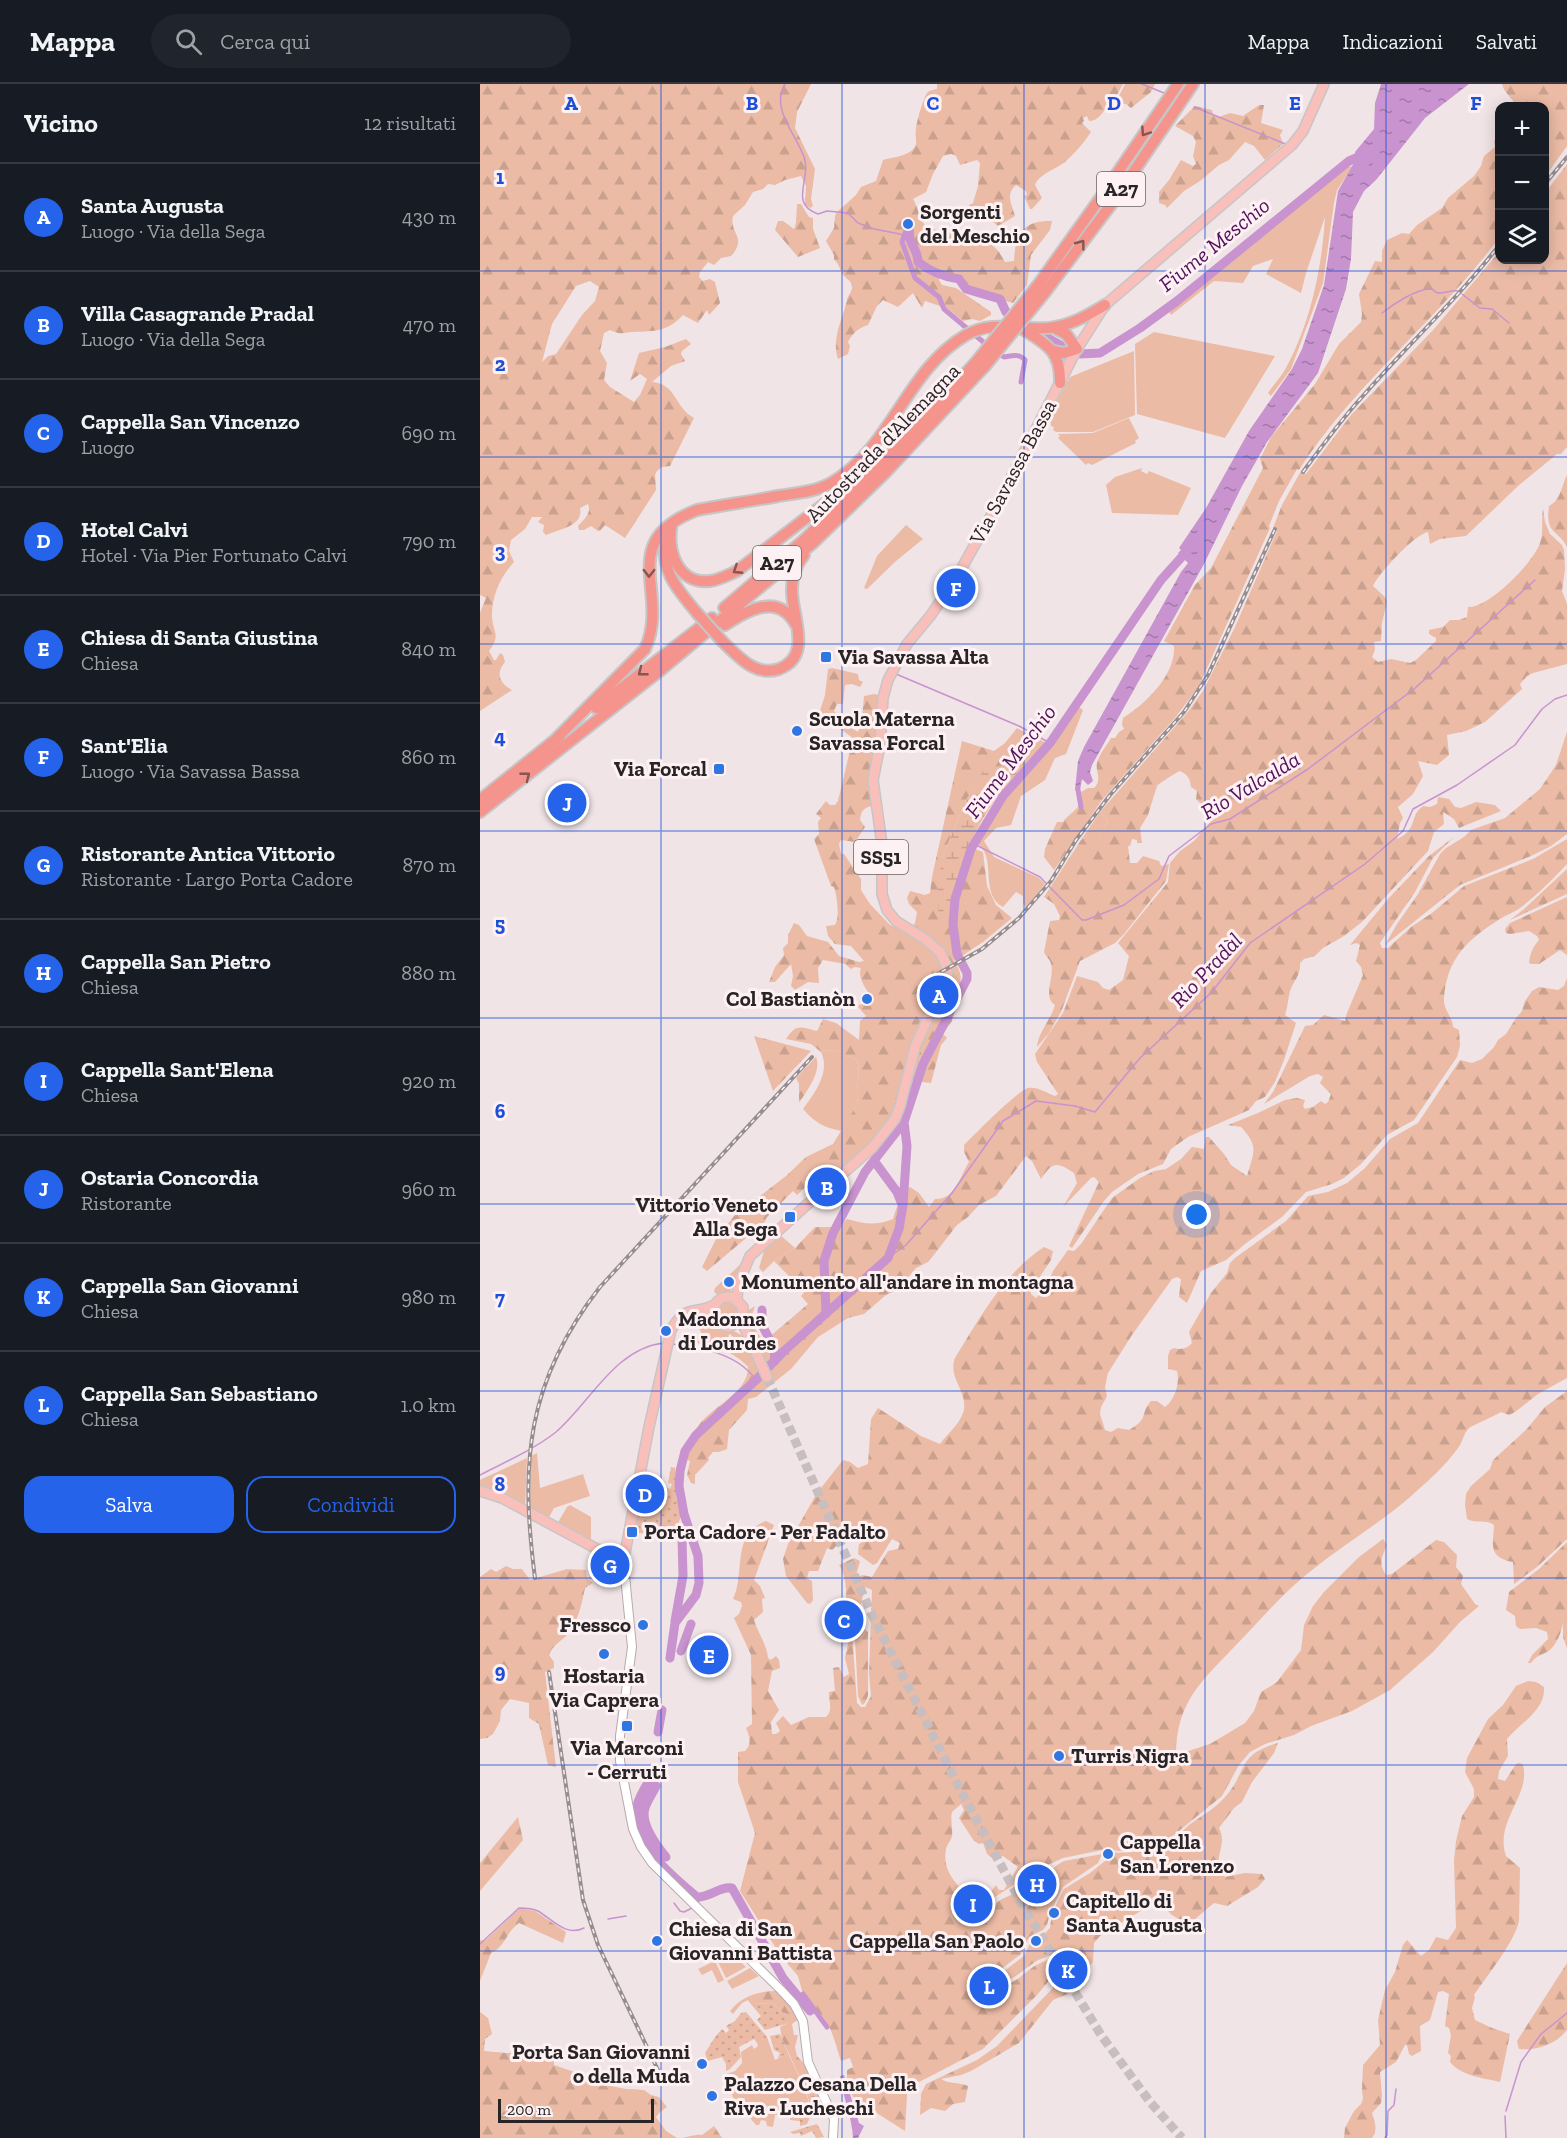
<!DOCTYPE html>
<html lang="it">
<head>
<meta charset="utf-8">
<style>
  :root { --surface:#171b24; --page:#20242c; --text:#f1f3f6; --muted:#9ea1a6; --line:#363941; --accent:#2563eb }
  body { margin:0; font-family:"Zilla Slab",serif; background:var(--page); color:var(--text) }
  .controls { position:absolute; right:18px; top:18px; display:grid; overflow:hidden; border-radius:12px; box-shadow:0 3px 15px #0003 }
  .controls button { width:54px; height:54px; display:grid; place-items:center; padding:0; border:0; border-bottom:2px solid var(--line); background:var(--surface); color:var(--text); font:30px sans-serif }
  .scale { position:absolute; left:18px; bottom:15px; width:156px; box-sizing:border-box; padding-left:6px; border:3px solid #292425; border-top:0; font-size:16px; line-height:21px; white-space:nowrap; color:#292425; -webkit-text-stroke:4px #fdf1f3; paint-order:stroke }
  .you { position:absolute; left:717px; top:1131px; width:21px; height:21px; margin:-15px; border:4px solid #fff; border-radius:50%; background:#1a73e8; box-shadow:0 0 0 9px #1a73e833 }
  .badge { display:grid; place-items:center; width:39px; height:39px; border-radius:50%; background:var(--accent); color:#fff; font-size:20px; font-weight:700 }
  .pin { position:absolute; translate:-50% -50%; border:3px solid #fff; box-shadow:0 2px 6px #0006 }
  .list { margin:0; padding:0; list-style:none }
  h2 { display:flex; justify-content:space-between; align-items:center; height:78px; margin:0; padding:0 24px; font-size:26px }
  h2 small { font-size:20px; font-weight:400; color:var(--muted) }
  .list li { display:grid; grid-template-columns:39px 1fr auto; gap:18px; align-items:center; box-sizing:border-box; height:108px; padding:0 24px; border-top:2px solid var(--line) }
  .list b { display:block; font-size:22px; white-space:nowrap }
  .list p { margin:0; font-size:20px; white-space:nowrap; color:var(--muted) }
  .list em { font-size:20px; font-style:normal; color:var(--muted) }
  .actions { display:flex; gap:12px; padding:18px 24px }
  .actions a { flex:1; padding:14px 0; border:2px solid var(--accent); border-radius:18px; text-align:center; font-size:21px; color:var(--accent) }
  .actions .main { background:var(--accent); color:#fff }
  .icon { flex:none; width:33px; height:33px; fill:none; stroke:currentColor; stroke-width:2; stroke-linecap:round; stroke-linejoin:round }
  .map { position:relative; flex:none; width:1087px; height:2054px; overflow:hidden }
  header { display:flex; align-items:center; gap:36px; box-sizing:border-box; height:84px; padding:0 30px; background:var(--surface); border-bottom:2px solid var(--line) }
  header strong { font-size:28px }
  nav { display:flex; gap:33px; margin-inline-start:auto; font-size:21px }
  .search { width:420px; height:54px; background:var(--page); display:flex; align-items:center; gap:15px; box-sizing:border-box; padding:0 21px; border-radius:33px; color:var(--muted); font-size:22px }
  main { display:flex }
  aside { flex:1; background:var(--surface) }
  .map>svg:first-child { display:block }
  .grass { fill:#ebbba5 }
  .forest { fill:url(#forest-firs); fill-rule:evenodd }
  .wetland { fill:url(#wetland-marsh) }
  .garden { fill:url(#garden-dots) }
  .water { fill:url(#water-ripples) }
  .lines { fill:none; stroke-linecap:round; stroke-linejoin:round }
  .stream { stroke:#c893cf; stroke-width:1.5 }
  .canal { stroke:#c893cf; stroke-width:5 }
  .river { stroke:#c893cf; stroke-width:9 }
  .major-tunnel { stroke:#c8bebf; stroke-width:9; stroke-dasharray:9 4.5; stroke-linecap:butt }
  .minor-casing { stroke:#b5abad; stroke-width:10 }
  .major-casing { stroke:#c7c6c6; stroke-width:12 }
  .highway-casing { stroke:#c7c6c6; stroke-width:14 }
  .minor { stroke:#fff; stroke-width:8 }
  .major { stroke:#f9bfba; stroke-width:9 }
  .highway { stroke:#f5948c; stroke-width:10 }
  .rail-casing { stroke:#968d8f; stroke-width:4 }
  .rail { stroke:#fdf1f3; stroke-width:1.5; stroke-dasharray:4.5; stroke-linecap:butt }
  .highway-bridge-casing { stroke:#c7c6c6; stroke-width:14; stroke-linecap:butt }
  .highway-bridge { stroke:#f5948c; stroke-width:10 }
  .oneway { stroke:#855653 }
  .grid { fill:none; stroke:#1d4ed8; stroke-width:1.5; stroke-opacity:0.55 }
  .poi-dot { fill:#3076e3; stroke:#fdf1f3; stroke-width:2 }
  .labels { text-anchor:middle; stroke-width:6; stroke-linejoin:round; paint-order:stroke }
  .shield { fill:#fdf1f3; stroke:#696263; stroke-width:1.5 }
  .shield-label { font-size:20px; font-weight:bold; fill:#292425 }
  .poi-label { font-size:21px; font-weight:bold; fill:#292425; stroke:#fdf1f3; text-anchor:start }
  .street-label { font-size:21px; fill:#292425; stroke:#fdf1f3 }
  .water-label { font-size:22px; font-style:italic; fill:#52125b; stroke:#fdf1f3 }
  .grid-label { font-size:20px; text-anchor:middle; font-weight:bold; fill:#1d4ed8; stroke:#fdf1f3; stroke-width:6; stroke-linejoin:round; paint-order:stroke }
</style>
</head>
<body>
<header>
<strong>Mappa</strong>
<div class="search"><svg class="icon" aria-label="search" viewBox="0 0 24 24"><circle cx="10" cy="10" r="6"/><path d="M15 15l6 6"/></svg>Cerca qui</div>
<nav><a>Mappa</a><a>Indicazioni</a><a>Salvati</a></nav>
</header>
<main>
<aside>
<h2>Vicino<small>12 risultati</small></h2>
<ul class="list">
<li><span class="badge">A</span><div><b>Santa Augusta</b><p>Luogo · Via della Sega</p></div><em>430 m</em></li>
<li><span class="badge">B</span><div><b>Villa Casagrande Pradal</b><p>Luogo · Via della Sega</p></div><em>470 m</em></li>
<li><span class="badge">C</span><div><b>Cappella San Vincenzo</b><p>Luogo</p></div><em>690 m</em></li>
<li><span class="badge">D</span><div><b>Hotel Calvi</b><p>Hotel · Via Pier Fortunato Calvi</p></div><em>790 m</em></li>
<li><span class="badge">E</span><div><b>Chiesa di Santa Giustina</b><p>Chiesa</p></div><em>840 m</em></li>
<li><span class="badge">F</span><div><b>Sant'Elia</b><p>Luogo · Via Savassa Bassa</p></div><em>860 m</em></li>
<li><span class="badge">G</span><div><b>Ristorante Antica Vittorio</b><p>Ristorante · Largo Porta Cadore</p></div><em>870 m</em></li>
<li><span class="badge">H</span><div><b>Cappella San Pietro</b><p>Chiesa</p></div><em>880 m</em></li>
<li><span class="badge">I</span><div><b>Cappella Sant'Elena</b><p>Chiesa</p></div><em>920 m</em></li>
<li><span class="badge">J</span><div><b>Ostaria Concordia</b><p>Ristorante</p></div><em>960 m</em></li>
<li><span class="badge">K</span><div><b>Cappella San Giovanni</b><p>Chiesa</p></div><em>980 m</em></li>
<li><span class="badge">L</span><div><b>Cappella San Sebastiano</b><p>Chiesa</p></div><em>1.0 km</em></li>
</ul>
<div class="actions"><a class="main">Salva</a><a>Condividi</a></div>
</aside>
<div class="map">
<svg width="1087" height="2054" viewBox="0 0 1087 2054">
  <defs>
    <pattern id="forest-firs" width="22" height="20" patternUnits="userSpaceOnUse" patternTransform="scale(1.5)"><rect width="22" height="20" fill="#ebbba5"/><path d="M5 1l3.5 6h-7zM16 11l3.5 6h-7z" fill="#caa18e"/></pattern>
    <pattern id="wetland-marsh" width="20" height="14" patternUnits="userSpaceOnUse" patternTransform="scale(1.5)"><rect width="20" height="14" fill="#ebbba5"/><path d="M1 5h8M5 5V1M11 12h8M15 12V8" fill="none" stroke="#caa18e"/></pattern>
    <pattern id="garden-dots" width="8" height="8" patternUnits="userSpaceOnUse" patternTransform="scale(1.5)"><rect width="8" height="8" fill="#ebbba5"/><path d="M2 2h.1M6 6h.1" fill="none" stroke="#caa18e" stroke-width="1.8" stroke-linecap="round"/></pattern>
    <pattern id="water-ripples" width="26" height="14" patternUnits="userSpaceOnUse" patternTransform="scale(1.5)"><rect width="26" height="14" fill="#c893cf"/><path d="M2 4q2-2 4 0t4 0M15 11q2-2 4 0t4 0" fill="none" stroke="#a278a8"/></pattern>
  </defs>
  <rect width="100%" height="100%" fill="#f0e4e6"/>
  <path class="grass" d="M 873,82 L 857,106 L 854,119 L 843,199 L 811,285 L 791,312 L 788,309 C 794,300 802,292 807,282 C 831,237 842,183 845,133 L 826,189 L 821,209 L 786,190 L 793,175 L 773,182 L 763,199 L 734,197 L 691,231 L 688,226 L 864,84 Z
    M 674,248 L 795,272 L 745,354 L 657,330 L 655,260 Z
    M 654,267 L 655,331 L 613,348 L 576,348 L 573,346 L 574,343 L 571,342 L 570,329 L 590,293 Z
    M 649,334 L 659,354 L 655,357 L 656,359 L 612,381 L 608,379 L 606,381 L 578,354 L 580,352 L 578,350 L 613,349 Z
    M 662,384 L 661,387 L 667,390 L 669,387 L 711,404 L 698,431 L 632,429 L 626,401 L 635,393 Z
    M 426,441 L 443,455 L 416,477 L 387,505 L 384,504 L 397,472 Z
    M 599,623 L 603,626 L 586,670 L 575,674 L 565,696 L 541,712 L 531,741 L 516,744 L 504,757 L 514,773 L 559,794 L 565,800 L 546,824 L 543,819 L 543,812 L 536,808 L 523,823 C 502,812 513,783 504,767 C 502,764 500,762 497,759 L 524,713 L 571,662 Z
    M 620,728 L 628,737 L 619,750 L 610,750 L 601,756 Z
    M 360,964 L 364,965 L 366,972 L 376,975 C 383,987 374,1005 378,1019 L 362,1047 C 345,1044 335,1039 323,1025 C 334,1010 351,988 341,968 L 348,966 L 357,968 Z
    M 299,1150 L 315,1164 L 294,1177 L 283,1188 L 279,1184 L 284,1167 L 281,1164 Z
    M 263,1178 L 250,1208 L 239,1212 L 234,1208 L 235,1204 Z
    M238 1228a10 10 0 1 1 20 0a10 10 0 1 1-20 0Z
    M 275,1222 L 270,1237 L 283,1257 L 281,1267 L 267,1241 L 265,1235 L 267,1227 Z
    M 220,1229 L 263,1252 L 267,1258 L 263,1262 L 250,1250 L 248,1252 L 264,1267 L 270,1264 L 275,1276 L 268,1283 C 251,1264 227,1261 203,1257 L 222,1250 L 217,1240 L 200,1239 L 205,1234 Z
    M 57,1369 L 60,1404 L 103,1390 L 110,1412 L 74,1424 L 68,1435 L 50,1427 L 51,1372 Z
    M 47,1374 L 45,1425 L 0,1404 L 0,1396 Z
    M 90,1421 L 111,1433 L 111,1456 L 77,1440 L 87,1423 Z
    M 218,1579 L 236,1581 L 235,1590 L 217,1589 Z
    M 251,1868 L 266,1883 L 246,1894 L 237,1876 Z
    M 235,1877 L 244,1896 L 238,1899 L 232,1886 L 222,1891 L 218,1885 Z
    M 270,1884 L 279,1892 L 252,1905 L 247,1897 Z
    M 287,1953 L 295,1976 L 308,1969 C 317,1988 327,2007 332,2029 L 320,2032 L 295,2031 L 293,2043 L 287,2042 L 286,2037 L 281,2036 L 279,2041 L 276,2041 L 261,2023 L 264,2025 C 265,2016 265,2003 259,1997 L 265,1989 L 267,1983 L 262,1979 L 261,1968 L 272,1961 L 274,1965 L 278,1962 L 277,1959 Z"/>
  <path class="forest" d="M 0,0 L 331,0 L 317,28 L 315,44 L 335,85 L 331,115 L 333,122 L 330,124 L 325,120 L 326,102 L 321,92 L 305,96 L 295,101 L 288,100 L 283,105 L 273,108 L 265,121 L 253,132 C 249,150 268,153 251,172 L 241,174 L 234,181 L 228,178 L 220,188 L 219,193 L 223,197 L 230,195 L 235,198 L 240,219 L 229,231 L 227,226 L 218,239 L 203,231 C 187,248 175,247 153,248 C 141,248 144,252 130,246 L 124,249 L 120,267 L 127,279 L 124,296 L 130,303 L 154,318 L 160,311 L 167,295 L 160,290 L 150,297 L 159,269 L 185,263 L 206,255 L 211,260 L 202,267 L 201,270 L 205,277 L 191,282 L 172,298 C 197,300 194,323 214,334 L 190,382 L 182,383 L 177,387 L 175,391 L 176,406 L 145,454 L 125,441 L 120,447 L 118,447 L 111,442 L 104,446 L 99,446 L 98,442 C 104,436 112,429 108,420 L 100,424 C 104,442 80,445 66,451 L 63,448 L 64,441 L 58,438 L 62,433 L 52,433 L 45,445 L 31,456 L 29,467 L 34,478 C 21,492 12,511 12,531 C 12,548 22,550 9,567 L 14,576 L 16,576 L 20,569 L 23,571 L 25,578 C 15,590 20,599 32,606 L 0,627 L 0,529 L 6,514 L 0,511 ZM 110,197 L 119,203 L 115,217 L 102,231 L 76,270 L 68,272 L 62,278 L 72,240 L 96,202 Z
    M 457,0 L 643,0 L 631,22 L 627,23 C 622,29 618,37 609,37 L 607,32 L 603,34 L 604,37 L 602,39 L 611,48 C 604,59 595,69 585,78 C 576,85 559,90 555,101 L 562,114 L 552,125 L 550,125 L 544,112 L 547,111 L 546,107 L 536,101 C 525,110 532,121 535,132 L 518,142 C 509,133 499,130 489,133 L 489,121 L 493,119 L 498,102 L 500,79 L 497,76 L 480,81 L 476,72 L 471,70 L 463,72 L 453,90 L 446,108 L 433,115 C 439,125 439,135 447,144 L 486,152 L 493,150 L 505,153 L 519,168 L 525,178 L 534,177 C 535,151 542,136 572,137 L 570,146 L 551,171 L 547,201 L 533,219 L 490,208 L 487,206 L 479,195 L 461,190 L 459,196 L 462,201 L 476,204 L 511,228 L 511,231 L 500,237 L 492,235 L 483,237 L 462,220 L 460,222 L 445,217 L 442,224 L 433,209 L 418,223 L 403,216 L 397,222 L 388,241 C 378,244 373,249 368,258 L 370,262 L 368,270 L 358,275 C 351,254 363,235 367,216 C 368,210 372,209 372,203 C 371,196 368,196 364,192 C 359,186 360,180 354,176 L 354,171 L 346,157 L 354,144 L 355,132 L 357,128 L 376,111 L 381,103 L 396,97 L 403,76 C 412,73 423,73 431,67 C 440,60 434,54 436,45 C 436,40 444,11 448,8 C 449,7 455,5 457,5 Z
    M 645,0 L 675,0 L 671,8 L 651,24 L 646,20 L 635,20 Z
    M 1022,0 L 1087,0 L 1087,62 L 1065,93 L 1064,22 L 1035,22 C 1034,14 1024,10 1022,0 Z
    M 779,21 L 784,21 L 781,39 L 803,46 L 800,51 L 803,60 L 785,76 L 774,62 L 765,58 L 749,76 L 739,81 L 720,97 L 704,107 L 687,124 L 685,121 L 679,119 L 679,108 L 689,96 L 701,76 L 713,82 L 716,80 L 713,72 L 716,58 L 713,52 L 695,42 L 715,22 L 732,26 L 733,30 L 739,33 L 750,29 L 763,32 Z
    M 1019,51 L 1019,154 C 958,236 875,299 819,386 L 817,385 L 799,417 L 789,442 L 790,444 L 719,602 L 695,634 L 622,716 L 574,786 L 564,773 L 565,765 L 577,738 L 583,738 C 591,727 605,723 601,708 L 608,704 L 614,704 C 624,693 613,687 618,676 C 621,668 627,661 631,654 L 635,654 L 639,648 L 644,645 L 642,641 L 643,634 C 665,620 696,591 694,562 L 684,557 L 715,501 L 731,484 L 783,384 L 780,375 L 791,353 L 835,300 L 859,260 L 881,238 L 882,230 L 879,210 L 895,177 L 902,178 L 902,167 L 907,156 L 922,149 L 929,150 L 937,141 L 962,124 L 968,114 L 994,92 L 1001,82 L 1004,72 L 1015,63 L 1014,57 Z
    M 1087,80 L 1087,363 L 1081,370 L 1077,370 L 1038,402 L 986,452 L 960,455 L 950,460 L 948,448 C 935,450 898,490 893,502 L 906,514 L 907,518 L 902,539 L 901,557 L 894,558 L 895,566 L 892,573 L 898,578 L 911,575 L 930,579 L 936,576 L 956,557 L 956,554 L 949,550 L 949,546 L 963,543 L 970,536 L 979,536 L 987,533 L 988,523 C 1008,525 1054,478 1060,459 C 1064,448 1061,436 1063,425 L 1065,438 L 1070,450 L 1082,461 L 1084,466 L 1085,485 L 1082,507 L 1087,520 L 1087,580 L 1053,589 L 1047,592 L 1040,600 L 1042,605 L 1005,638 L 986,647 L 967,651 L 969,671 L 957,681 L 938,677 L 943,692 L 933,710 L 918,723 L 923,734 L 920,739 L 917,755 C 938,746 929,732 943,722 L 950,723 L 957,720 L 958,713 L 969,715 L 975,723 L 981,724 L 996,718 L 1015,721 L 1021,727 L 979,744 L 974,735 L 963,728 L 964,740 L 954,748 L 948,767 L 882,838 L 864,852 L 843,864 L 835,872 L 824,875 L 820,879 C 821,891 814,896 810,907 C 808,915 808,922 805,931 L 816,939 L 804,976 L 795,998 L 785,1013 L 776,1017 L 769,1026 L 708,1053 L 691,1065 L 683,1080 L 658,1090 L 632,1108 L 624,1117 L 592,1164 L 589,1162 L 619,1098 L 614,1093 L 611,1094 L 583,1123 L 597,1099 L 594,1089 C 577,1078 573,1077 561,1095 L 552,1077 L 546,1072 L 516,1112 L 499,1121 L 488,1133 L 477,1141 L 453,1172 L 448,1178 L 436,1184 L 417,1206 L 406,1211 L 384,1230 L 368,1234 L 338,1253 L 311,1285 L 276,1313 L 268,1315 L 267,1326 L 249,1346 L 247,1365 L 239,1368 L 233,1368 L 228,1374 L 229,1376 L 215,1391 L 215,1400 L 211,1399 L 207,1391 L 210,1377 L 204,1374 C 208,1361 213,1346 223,1336 C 237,1321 269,1306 268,1283 L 285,1266 L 287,1255 L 328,1220 L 321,1212 L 328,1204 L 316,1194 L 313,1196 L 294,1177 L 315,1164 L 335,1143 L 359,1143 L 367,1135 C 384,1140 396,1142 413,1135 L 418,1119 L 416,1115 L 430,1103 L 439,1109 L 449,1123 L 455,1115 C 475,1116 480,1092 489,1078 L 484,1068 L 484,1061 C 494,1051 537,1007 548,1004 C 557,1002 567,1009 575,1012 L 578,1010 L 557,978 L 555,970 L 583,929 L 597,892 L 618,898 L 623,904 L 629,906 L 643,896 L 649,872 L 638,859 L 688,798 L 690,779 L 700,767 L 714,757 L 737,730 L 735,719 L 732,718 L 725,729 L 724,723 L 716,715 L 717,707 L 711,703 C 710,694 708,691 700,687 C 697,688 678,700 677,702 L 668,731 L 660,744 L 662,759 L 657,759 L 657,756 L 652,755 L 650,762 L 648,762 L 650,779 L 657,779 L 663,772 L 679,777 L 681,782 L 689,780 L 686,797 L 644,850 L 635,859 L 600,877 L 581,928 L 569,949 L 557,963 C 558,948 571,936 575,921 C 562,912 575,894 571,880 C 570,875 566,873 564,868 L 570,837 L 579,836 L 580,832 L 574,820 L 564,813 L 601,756 L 610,750 L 619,750 L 628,737 L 620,728 L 707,629 L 723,607 L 755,543 L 797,447 L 793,444 L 802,421 L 821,387 L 826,390 L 871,331 L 954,245 L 1019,168 L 1020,176 L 1064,176 L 1065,109 Z
    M 317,120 L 321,120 L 329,133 L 333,134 L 333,145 L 340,164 L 318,173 L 295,146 L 298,137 L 303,137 L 314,145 L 316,139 Z
    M 1087,391 L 1087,463 C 1078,445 1065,451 1069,422 C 1081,416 1081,403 1087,391 Z
    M 352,584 L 378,590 L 379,596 L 383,598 L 380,603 L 372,600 L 365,601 L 363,620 L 357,620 L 354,627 L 359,632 L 359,636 L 378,648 L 382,635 L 384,612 L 394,610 L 399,611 L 398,647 L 390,703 L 392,722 C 383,724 381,727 380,736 L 385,743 L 375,758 L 361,756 L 359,760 L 361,770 L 364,770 L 381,795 L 381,806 L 390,820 L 410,841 L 428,847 L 435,839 L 437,828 L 429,820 L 427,814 L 430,807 L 445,811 L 450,809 L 452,793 L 482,657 L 514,667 L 525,659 L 537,644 L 566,659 L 547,679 L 505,685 L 485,718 L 462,774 L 462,836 L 478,833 L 479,815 L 495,765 L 503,768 L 507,802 L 516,821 L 532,834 L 503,858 L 474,877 C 486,895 480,900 470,917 L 476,921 L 472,937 L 463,950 L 467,954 L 461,961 L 451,999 L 425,996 L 414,1034 L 356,1096 L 346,1084 L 317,1111 L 313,1107 L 287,1133 L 284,1139 L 227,1187 L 222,1183 L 236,1155 L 254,1132 L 306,1092 L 326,1073 L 353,1060 L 378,1019 C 374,1005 383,987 376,975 L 366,972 L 362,964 L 357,968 L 348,966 L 341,968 L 331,960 L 306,955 C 316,939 321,943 337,947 L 343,935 L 356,939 L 379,956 L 380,937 L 386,932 L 378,923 L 379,921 L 388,918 L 391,912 C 386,905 377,893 381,884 L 375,883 L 371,885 L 365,880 L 343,876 L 338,884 L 339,899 L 328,898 L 315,906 L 311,902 L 313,892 L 311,880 L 295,898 L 289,898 L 295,883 L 304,871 L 303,864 L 308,859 L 308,851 L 314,839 L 319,841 L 327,852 L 348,858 L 359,872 L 379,878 L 384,877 L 371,862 L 355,860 L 348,852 L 346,842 L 355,841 C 360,834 357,812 354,803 L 351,802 L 334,755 L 339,750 L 338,738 L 341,734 L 336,730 L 346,717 L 350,721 L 355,721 L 358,717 L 373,654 L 339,630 L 345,611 L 348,585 Z
    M 1087,648 L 1087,750 L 1071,762 L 1051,772 L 980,801 L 905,861 L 917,840 L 938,810 L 960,770 L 966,764 L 984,753 L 991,746 L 1025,734 L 1060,705 L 1076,681 Z
    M 974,753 L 953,774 L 935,808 L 902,856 L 900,859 L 902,864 L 908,864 L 931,843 L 952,829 L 984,802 L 1053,775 L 1087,755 L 1087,780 C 1073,795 1056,812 1040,824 C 1033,829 1026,831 1020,835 C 988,855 967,874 964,914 C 963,926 973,933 973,943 L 979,946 L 980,962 L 977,973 L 934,1036 L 907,1051 L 881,1080 L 864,1094 L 852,1100 L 826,1108 L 802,1133 L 765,1160 L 746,1176 L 721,1187 L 707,1219 L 699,1213 L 701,1195 L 697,1193 L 692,1195 L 652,1251 L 628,1289 L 625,1303 L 627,1312 L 621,1323 L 620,1330 L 625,1346 L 631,1348 L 638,1344 L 649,1346 C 670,1334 659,1331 671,1317 L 677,1317 L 685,1323 C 695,1315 700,1300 697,1287 L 688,1285 L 688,1272 L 690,1266 L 694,1264 C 701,1266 707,1265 712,1259 L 709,1248 L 731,1209 L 747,1189 L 750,1179 L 755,1174 L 806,1137 L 828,1112 L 848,1108 L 867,1099 L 885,1084 L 910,1055 L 938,1039 L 980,976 L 992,979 L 1002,975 L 1014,963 L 1018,956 L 1026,950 L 1036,934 L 1042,927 L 1045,917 L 1052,907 L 1059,903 L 1078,906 L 1084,902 L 1087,894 L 1087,1294 L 1058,1310 L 1035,1328 L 1029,1331 L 1021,1328 C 1018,1330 990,1343 989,1344 C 983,1350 983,1358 978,1364 C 965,1382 947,1398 930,1413 C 899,1440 864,1460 832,1486 C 805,1507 781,1535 757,1560 C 723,1596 696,1617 696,1671 L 730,1660 L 765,1639 L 774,1627 L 781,1608 L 797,1598 L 821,1566 L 824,1541 L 833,1522 L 844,1508 L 879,1473 L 903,1455 L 907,1461 C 902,1473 898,1479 906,1491 L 912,1490 L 956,1456 L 964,1458 L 977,1471 L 976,1483 L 983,1492 L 981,1500 L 995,1520 L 999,1522 L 980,1538 L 953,1568 L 910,1606 L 872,1627 L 831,1642 L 814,1651 L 785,1660 L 770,1668 L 759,1681 L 742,1712 L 684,1759 L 671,1763 L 638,1767 L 627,1765 L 583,1774 L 559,1785 L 504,1820 L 502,1819 L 516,1801 L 519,1806 L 524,1806 L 538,1783 L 523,1772 L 513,1775 L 507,1770 L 503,1759 L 499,1760 L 494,1757 L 479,1734 L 484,1726 L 481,1720 L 472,1728 C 470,1736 473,1744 472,1752 C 471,1757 467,1760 466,1765 C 462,1789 477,1799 490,1816 L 488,1820 L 501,1828 L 522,1815 L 553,1801 L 555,1803 L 560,1802 L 560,1797 L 577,1781 L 584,1777 L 622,1770 L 618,1779 L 583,1803 L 570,1829 L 567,1841 L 563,1846 L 549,1853 L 541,1870 L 516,1889 L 512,1900 C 527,1907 542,1891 553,1883 C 564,1876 581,1871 594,1871 L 595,1874 L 578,1886 L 557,1911 L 503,1965 L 441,1997 L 429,2001 L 427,2011 L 425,2047 L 395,2028 L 390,2020 L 375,2018 L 367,1997 L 367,1986 L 373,1983 L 370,1974 L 361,1977 C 355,1960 352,1939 337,1927 L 336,1928 L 322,1907 L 318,1892 L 301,1872 L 260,1807 L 275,1749 L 258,1698 L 258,1668 L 265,1667 C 272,1660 270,1653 266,1644 L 272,1640 L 271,1571 L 254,1534 L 259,1530 L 262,1522 L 261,1518 L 253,1515 C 266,1489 250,1451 286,1437 L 294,1441 L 274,1496 L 280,1502 L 285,1514 L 282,1515 L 283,1528 L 274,1536 C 278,1549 287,1561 288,1574 L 291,1576 L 296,1572 L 299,1576 L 300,1584 L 292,1587 L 288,1607 L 299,1626 L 291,1638 L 292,1650 L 296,1650 L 300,1647 L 296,1639 L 303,1632 L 311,1641 L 329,1633 L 346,1633 C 354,1626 348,1616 349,1608 L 355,1607 L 353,1584 L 359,1583 L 364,1593 L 369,1590 L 365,1574 L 370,1551 L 366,1530 L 368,1529 L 371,1535 L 377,1619 L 381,1623 L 385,1623 L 391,1612 L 389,1590 L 392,1506 L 385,1503 L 380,1525 L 382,1542 L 388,1548 L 388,1612 L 385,1619 L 382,1621 L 378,1612 L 374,1535 L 371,1527 L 365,1525 C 367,1510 367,1493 359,1481 L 374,1474 L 380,1477 L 376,1492 L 379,1493 L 382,1491 L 392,1493 L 408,1467 L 418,1465 L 420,1459 L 412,1455 L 397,1479 L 393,1481 L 378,1470 L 379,1460 L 388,1455 L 387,1450 C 374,1442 362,1457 352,1466 L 347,1464 L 338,1487 L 329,1487 L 327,1494 L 332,1497 L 333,1516 L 330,1520 L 327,1519 L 306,1492 L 303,1475 L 308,1460 L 337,1409 L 363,1376 L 370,1378 L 378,1384 L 388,1380 L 391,1335 L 398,1324 L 441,1352 L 460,1360 C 467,1350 479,1341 483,1329 C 490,1309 467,1295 475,1274 C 499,1235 524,1189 564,1163 L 573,1167 L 571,1176 L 551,1206 L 551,1210 L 556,1214 L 566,1204 L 573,1187 L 588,1166 L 594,1167 L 601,1160 L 632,1114 L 660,1094 L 674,1087 L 686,1085 L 701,1075 L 712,1063 L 724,1065 L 726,1053 L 729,1053 L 744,1070 L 751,1081 L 767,1092 C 774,1068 779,1062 761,1043 L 748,1041 L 778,1029 L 805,1016 L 817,1014 L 825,1016 L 823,1022 L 825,1025 L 833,1023 L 841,1017 L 845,1020 L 848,1018 L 851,1010 L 840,999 L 843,993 L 838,990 L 830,992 L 784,1020 L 793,1008 L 825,942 L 833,941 L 844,931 L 865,937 L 867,929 L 883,891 L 881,883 L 876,877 L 880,861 L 877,859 L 870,861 L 908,815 L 949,772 Z
    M 1087,785 L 1087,810 L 1030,836 L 1044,825 Z
    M 1087,813 L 1087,871 L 1080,866 L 1059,880 L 1051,880 L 1049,879 C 1050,869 1053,863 1059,856 L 1057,852 L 1049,847 L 1030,850 L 1026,849 L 1025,845 L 1030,839 Z
    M 274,952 L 331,967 L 293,1007 Z
    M 336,973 C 342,987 327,1007 319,1019 L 319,1000 L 316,994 Z
    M 1087,1307 L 1087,1455 L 1057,1483 L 1034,1500 L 1033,1478 C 1029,1477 1026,1477 1023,1475 C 1008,1469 1014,1453 1014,1441 C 1007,1435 996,1440 987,1435 L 985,1421 L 986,1410 L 991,1402 L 1010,1385 L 1013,1376 L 1046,1346 L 1065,1323 Z
    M 1087,1458 L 1087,1564 L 1083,1553 L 1083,1538 C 1082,1547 1076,1563 1067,1568 C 1059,1572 1056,1572 1051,1579 L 1048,1579 L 1052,1571 L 1068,1555 L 1067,1548 L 1056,1544 L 1040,1545 L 1036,1542 L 1035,1532 L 1026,1526 L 1029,1508 L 1059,1485 Z
    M 26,1482 L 33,1485 L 42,1485 L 50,1496 L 87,1485 L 106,1486 L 107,1494 L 113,1499 L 105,1504 C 102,1519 98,1538 88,1550 C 81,1558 73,1560 69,1571 L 74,1578 L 74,1584 L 65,1588 L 76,1683 L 68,1681 L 59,1640 L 49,1634 L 49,1619 L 30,1615 L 21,1626 L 20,1637 L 13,1650 L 7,1654 L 0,1655 L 0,1493 L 11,1485 L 16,1488 Z
    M 1048,1597 L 1056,1598 L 1064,1603 C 1066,1626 1040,1639 1027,1655 L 1028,1672 L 1019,1687 L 1018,1695 L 1025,1697 L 1036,1680 L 1040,1679 L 1043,1681 C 1051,1712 1014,1737 1026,1772 L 1040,1784 L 1039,1837 C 1034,1859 1007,1892 994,1911 L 995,1913 L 992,1924 L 995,1936 L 1012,1944 L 1030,1950 L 1020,1998 C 1004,1994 981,1992 970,1978 L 971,1972 L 968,1969 L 971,1951 L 969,1944 L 965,1942 L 969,1910 L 963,1907 L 958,1908 L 950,1936 L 940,1942 L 941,1967 L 932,1972 L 929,1970 L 927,1961 L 925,1961 L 916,1978 L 900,1988 L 902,2012 L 901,2019 L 892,2029 C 895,2039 898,2045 892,2054 L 864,2054 L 865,2044 L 874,2027 L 881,2020 L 883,2015 L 882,2006 L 883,1981 L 900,1961 L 898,1936 L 905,1906 L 915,1888 L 923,1861 L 927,1856 L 941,1872 L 949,1866 L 956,1853 L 968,1856 L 976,1844 L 974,1777 L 976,1757 L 982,1732 L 994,1713 L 994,1705 L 985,1688 L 987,1674 L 1008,1635 L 1023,1621 L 1036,1602 Z
    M 798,1659 L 794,1669 L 772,1698 L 762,1718 L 754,1724 L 739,1744 C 749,1763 729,1776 745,1793 L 765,1789 L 782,1790 L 785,1795 L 778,1803 L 747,1822 L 734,1819 L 715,1835 L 704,1838 L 692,1831 L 680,1819 L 672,1820 L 620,1852 L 614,1859 L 613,1878 L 601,1893 L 590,1889 L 591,1883 L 604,1876 L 605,1871 C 593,1865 566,1871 555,1878 C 541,1887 532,1899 514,1899 L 519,1891 L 544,1872 L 552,1855 L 565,1849 L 570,1844 L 572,1829 L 584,1805 L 610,1789 L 630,1773 L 630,1768 C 637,1770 672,1767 680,1764 C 692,1760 700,1749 709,1741 C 721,1732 735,1725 745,1713 C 768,1688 756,1671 798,1659 Z
    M 38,1733 L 43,1756 L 0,1807 L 0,1779 Z
    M 40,1824 L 55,1827 L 86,1848 L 83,1859 L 39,1839 C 26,1848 25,1863 11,1869 L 0,1897 L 0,1856 L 5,1857 Z
    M 1087,1879 L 1087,1946 C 1076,1960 1057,1967 1039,1965 L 1037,1957 Z
    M 582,1889 L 600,1895 L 604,1903 L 573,1916 L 539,1959 L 491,1987 L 481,1991 L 461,1995 C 468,2000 479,1998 488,2002 L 485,2018 L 473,2020 L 465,2027 L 451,2024 L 440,2031 L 441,2010 L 446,2000 L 497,1976 L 517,1962 L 572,1905 Z
    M 296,1907 L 306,1913 L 319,1935 L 312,1940 L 314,1951 L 318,1951 L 315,1963 L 317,1972 L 327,1983 L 336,2005 L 325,2004 L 302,1955 L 300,1943 L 308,1939 L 311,1931 L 303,1929 L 294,1920 L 270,1919 L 268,1916 L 262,1919 L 253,1930 L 250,1927 C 261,1913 277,1907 296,1907 Z
    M 0,1928 L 8,1934 L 12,1950 L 5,1955 L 4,1967 L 26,1969 L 60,1967 L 64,1969 L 68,1964 L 72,1966 L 74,1972 L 74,1981 L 109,1993 L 121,2000 L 146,2005 L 164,2006 L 171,2011 L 179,2013 L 187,2023 L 180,2028 L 176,2033 L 186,2047 L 197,2054 L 0,2054 Z
    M 262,1979 L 268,1982 L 265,1989 L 259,1997 C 265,2003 266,2016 264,2025 L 253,2014 L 247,1990 L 255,1987 Z
    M 234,2042 L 242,2054 L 203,2054 C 208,2053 216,2050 222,2051 Z"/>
  <path class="wetland" d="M 547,679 C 538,689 527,699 519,710 C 493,746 473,791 471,835 L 462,836 L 459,833 L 457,814 L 462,774 L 485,718 L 505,684 Z"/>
  <path class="garden" d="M 191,1383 L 195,1384 L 196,1412 L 201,1433 L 197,1442 L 197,1455 L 154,1448 L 161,1414 L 166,1417 L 176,1418 L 180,1414 L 180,1411 L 173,1410 L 175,1399 L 190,1405 L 192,1400 L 188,1399 Z
    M 270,1919 L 294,1920 L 303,1929 L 310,1930 L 313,1933 L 309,1939 L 285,1946 L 277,1936 L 281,1932 Z
    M 266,1928 L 287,1953 L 277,1959 L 274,1955 L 259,1963 L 261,1973 L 250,1985 L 246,1987 L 246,1980 L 242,1973 L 224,1978 L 227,1975 L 225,1969 L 235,1953 L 242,1945 L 246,1949 L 249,1946 L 246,1942 L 255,1937 L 261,1929 Z
    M 300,1950 L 308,1969 L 298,1974 L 300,1969 L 294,1966 L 290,1952 Z
    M 325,2004 L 336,2005 L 339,2014 L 339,2026 L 332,2027 Z
    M 332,2029 L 327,2040 L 320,2042 L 320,2037 L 310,2036 L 310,2032 L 320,2032 Z
    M 337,2040 L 344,2053 L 336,2054 L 332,2047 L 321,2052 L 320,2049 L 313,2050 L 310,2048 Z"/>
  <path class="water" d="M 901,0 L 989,0 L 945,34 L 896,96 L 884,107 L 873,128 L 871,175 L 866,205 L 838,289 L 787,358 L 762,402 L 724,480 L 612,681 L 610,688 L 613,697 L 608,701 L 602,695 L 600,706 L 595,706 L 598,677 L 604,663 L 701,488 L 708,479 L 698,469 L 701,466 L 699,464 L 726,424 L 769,347 L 812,285 L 822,265 L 844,201 L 858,107 L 875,77 L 875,68 L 894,45 L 895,19 Z
    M 364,1991 L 379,2039 L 384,2042 L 378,2054 L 373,2054 C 372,2032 363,2014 360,1992 Z"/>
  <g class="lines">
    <path class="stream" d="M 305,0 C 290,24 316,50 324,73 C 332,95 308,119 338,130 L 347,127 L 368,129 L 378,139 L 394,145 L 420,150 L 432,158
      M 662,0 L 684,9
      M 714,23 L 808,61
      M 982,210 L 1000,224 L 1012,225 L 1029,239
      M 902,229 C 912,221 936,205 950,205 C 958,206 951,208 959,209 C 965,209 972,206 978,207
      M 416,590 L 539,642 L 570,659
      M 494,760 L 560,793 L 602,836 L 606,836 L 644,821 L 679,795 L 689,772 L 731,740 L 750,735 L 828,685 L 934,605 L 1055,496
      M 408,1174 L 426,1161 L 472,1109 L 523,1037 L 556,1017 L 595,1022 L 615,1028 L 660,974 L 731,909 L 770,859 L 885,780 L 923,747 L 933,725 L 977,701 L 1035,661 L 1062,625 L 1075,615 L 1087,611
      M 192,1260 C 222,1264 257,1269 276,1296
      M 0,1391 C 25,1378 53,1366 76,1348 C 110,1319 135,1264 184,1259
      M 194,1819 L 200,1827 L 204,1828 L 212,1824
      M 218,1819 L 221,1813
      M 128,1835 L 146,1832
      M 0,1860 L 39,1824 C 45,1824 52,1824 58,1827 C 73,1836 86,1853 104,1844
      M 1026,2027 L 1041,1978 L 1061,1950 L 1087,1929
      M 1025,2032 L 1026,2054
      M 905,2054 L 907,2051 L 908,2027 L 914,2021 L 916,2005"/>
    <path class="canal" d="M 428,140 L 422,158 L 435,194 L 459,213 L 464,225 L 508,262
      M 516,268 L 524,273 C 532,272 539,269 545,276 L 541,298
      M 598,706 L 601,723
      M 323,1910 L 347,1943"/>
    <path class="river" d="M 428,140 C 430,145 429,149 430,155 C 433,164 438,168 438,178 C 451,188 463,193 479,195 L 486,205 L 520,215 L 526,228 L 529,230
      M 561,250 L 590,267
      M 600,270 L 620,269 L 660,244 L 697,217 L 869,77 L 876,74 L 885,79
      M 395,1078 L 417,1108 L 421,1118
      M 282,1226 L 282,1241 L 294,1264 L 295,1277
      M 346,1230 L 344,1177 L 353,1149 L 385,1088 L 424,1038
      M 195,1537 L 203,1492 L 202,1454 L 208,1443
      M 201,1567 L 211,1540
      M 190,1574 L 195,1539 L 216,1511 L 219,1499 L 218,1472 L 204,1430 L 199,1402 L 200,1387 L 205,1367 L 216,1351 L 276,1296 L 304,1267 L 408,1174 L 419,1145 L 423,1121 L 427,1062 L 424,1038 L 443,980 L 487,895 L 487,889 L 477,870 L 473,840 L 475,815 L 491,765 L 523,712 L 570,659 L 681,496 L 708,466
      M 178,1648 L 182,1626
      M 169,1697 C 164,1705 159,1713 157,1722 C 151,1760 192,1792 217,1813 C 229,1814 240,1802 252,1804 L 303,1894 L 330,1927
      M 176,1702 C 173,1709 167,1717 165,1724 C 160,1740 177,1762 186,1773"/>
    <path class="major-tunnel" d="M 287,1293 L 393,1533 L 481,1707 L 543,1822 L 621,1951 L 670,2018 L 702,2054"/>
    <defs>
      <path id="minor" d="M 133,1465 L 145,1469 L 145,1492 L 152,1563 L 140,1652 L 140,1677 L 153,1745 L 161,1763 L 172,1779 L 301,1906 L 314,1920 L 323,1937 L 328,1978 L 354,2035 L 353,2054"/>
      <path id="major" d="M 352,1099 L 392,1064 L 415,1035 L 420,1022 L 435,963 L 451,927 L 464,907 L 468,895 L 466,881 L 460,868 L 445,855 L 416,837 L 407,826 L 402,810 L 402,760 L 393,696 L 400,661 L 403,614 L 408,596 L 427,560 L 451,531 L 479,489 L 517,421 L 597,265 L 625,221 L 812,61 L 823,47 L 844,0
        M 257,1215 L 258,1200 L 270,1172 L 342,1107
        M 221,1226 C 233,1230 236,1242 249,1243 L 261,1236 L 263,1223 L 253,1213 C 240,1211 231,1220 234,1233
        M 261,1236 L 287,1293
        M 0,1407 L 22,1414 L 117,1465 L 134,1470 L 145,1469 L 169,1343 L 191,1246 C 206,1220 214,1231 234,1221"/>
      <path id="highway" d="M 558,201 L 621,113 L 698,0
        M 566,207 L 633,118 L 713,0
        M 541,244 C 566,260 581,266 580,299
        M 574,267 L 584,269 L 597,265 L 586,250 L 575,244
        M 192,439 C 186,465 197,501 230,497 C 239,496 248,491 257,487 L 382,391
        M 186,456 C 180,487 198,506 217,529
        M 244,524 L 325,455 L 420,361 L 497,277
        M 245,541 C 267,526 299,508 316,541
        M 243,558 C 259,573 275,593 299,585 C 334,572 311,531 312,505 C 312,493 316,481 324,471
        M 116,624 L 232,534
        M 75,656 L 165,565 C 191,509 134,458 217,426 C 244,421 271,417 298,412 C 316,409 335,408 351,399 C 411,365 426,286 486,251 C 516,234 544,249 575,243 C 593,240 610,230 625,221
        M 0,716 L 80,652
        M 0,728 L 182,585 L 333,459 L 405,389 L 505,282"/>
    </defs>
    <use href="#minor" class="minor-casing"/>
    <use href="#major" class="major-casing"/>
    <use href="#highway" class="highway-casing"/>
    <use href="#minor" class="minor"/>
    <use href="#major" class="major"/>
    <use href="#highway" class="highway"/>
    <defs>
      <path id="rail" d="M 1064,101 L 1087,73
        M 823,388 C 842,362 860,337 882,313 C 927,261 978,215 1020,160
        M 454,892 L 502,865 L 539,834 L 571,797 L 596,756 L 630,711 L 704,628 L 728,591 L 795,445
        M 55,1494 C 40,1379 46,1298 120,1203 L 332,973
        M 69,1588 L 103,1816 L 118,1861 L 178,1986"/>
    </defs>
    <use href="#rail" class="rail-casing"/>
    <use href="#rail" class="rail"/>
    <defs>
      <path id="highway-bridge" d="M 497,277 L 558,201
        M 505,282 L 566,207
        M 217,529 L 243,558"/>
    </defs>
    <use href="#highway-bridge" class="highway-bridge-casing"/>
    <use href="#highway-bridge" class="highway-bridge"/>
  </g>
  <defs><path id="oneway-chevron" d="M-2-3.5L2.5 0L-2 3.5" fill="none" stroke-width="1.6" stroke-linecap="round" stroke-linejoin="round" transform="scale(1.5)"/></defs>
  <g class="oneway">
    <use href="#oneway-chevron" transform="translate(665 48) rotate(124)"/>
    <use href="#oneway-chevron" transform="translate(601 160) rotate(-53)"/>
    <use href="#oneway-chevron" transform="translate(257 486) rotate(147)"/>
    <use href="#oneway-chevron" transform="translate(169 489) rotate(90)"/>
    <use href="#oneway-chevron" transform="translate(162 588) rotate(142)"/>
    <use href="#oneway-chevron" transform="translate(46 692) rotate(-38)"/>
  </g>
  <path class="grid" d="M 181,0 L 181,2054M 362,0 L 362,2054M 544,0 L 544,2054M 725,0 L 725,2054M 906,0 L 906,2054M 0,187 L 1087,187M 0,373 L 1087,373M 0,560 L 1087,560M 0,747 L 1087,747M 0,934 L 1087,934M 0,1120 L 1087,1120M 0,1307 L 1087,1307M 0,1494 L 1087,1494M 0,1681 L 1087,1681M 0,1867 L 1087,1867"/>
  <g class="poi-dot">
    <circle cx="428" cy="140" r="6"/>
    <rect x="340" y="567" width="12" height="12" rx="3"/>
    <circle cx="317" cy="647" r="6"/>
    <rect x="233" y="679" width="12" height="12" rx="3"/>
    <circle cx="387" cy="915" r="6"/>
    <rect x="304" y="1127" width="12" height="12" rx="3"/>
    <circle cx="249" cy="1198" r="6"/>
    <circle cx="186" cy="1247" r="6"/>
    <rect x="146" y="1442" width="12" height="12" rx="3"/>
    <circle cx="163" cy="1541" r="6"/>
    <circle cx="124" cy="1570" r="6"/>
    <rect x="141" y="1636" width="12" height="12" rx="3"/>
    <circle cx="579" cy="1672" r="6"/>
    <circle cx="628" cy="1770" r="6"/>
    <circle cx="574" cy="1829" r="6"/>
    <circle cx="177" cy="1857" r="6"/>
    <circle cx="556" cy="1857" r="6"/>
    <circle cx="222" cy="1980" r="6"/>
    <circle cx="232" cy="2012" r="6"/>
  </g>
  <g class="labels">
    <g class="shield">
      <rect x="617" y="88" width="48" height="34" rx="4.5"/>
      <rect x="273" y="462" width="48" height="34" rx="4.5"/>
      <rect x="374" y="756" width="54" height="34" rx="4.5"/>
    </g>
    <g class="shield-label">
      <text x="641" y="112">A27</text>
      <text x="297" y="486">A27</text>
      <text x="401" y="780">SS51</text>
    </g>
    <g class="poi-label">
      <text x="440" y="135">Sorgenti<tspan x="440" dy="24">del Meschio</tspan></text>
      <text x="358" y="580">Via Savassa Alta</text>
      <text x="329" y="642">Scuola Materna<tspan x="329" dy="24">Savassa Forcal</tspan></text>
      <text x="227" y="692" text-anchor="end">Via Forcal</text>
      <text x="375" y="922" text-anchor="end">Col Bastianòn</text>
      <text x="298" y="1128" text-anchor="end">Vittorio Veneto<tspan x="298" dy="24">Alla Sega</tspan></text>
      <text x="261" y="1205">Monumento all'andare in montagna</text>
      <text x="198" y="1242">Madonna<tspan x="198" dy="24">di Lourdes</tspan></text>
      <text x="164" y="1455">Porta Cadore - Per Fadalto</text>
      <text x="151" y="1548" text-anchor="end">Fressco</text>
      <text x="124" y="1599" text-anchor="middle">Hostaria<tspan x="124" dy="24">Via Caprera</tspan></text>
      <text x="147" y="1671" text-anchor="middle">Via Marconi<tspan x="147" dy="24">- Cerruti</tspan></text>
      <text x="591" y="1679">Turris Nigra</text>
      <text x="640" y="1765">Cappella<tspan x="640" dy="24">San Lorenzo</tspan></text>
      <text x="586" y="1824">Capitello di<tspan x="586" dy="24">Santa Augusta</tspan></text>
      <text x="189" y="1852">Chiesa di San<tspan x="189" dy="24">Giovanni Battista</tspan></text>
      <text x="544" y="1864" text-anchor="end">Cappella San Paolo</text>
      <text x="210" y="1975" text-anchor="end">Porta San Giovanni<tspan x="210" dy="24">o della Muda</tspan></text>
      <text x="244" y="2007">Palazzo Cesana Della<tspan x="244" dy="24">Riva - Lucheschi</tspan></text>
    </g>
    <g class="street-label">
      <text transform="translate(403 359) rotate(-46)" y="7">Autostrada d'Alemagna</text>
      <text transform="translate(533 388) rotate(-62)" y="7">Via Savassa Bassa</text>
    </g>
    <g class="water-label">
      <text transform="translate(734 160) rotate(-39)" y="8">Fiume Meschio</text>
      <text transform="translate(530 677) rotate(-53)" y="8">Fiume Meschio</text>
      <text transform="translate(770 701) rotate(-31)" y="8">Rio Valcalda</text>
      <text transform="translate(726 886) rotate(-47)" y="8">Rio Pradàl</text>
    </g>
  </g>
  <g class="grid-label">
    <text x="91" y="26">A</text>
    <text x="272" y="26">B</text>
    <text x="453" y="26">C</text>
    <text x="634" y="26">D</text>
    <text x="815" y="26">E</text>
    <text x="996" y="26">F</text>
    <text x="20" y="100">1</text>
    <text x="20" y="287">2</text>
    <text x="20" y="474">3</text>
    <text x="20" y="660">4</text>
    <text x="20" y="847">5</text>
    <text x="20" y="1034">6</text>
    <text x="20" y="1221">7</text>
    <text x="20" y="1407">8</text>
    <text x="20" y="1594">9</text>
  </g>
</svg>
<div class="controls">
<button>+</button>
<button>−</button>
<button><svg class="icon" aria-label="layers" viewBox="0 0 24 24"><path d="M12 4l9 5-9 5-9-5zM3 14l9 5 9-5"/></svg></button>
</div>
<div class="scale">200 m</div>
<div class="you"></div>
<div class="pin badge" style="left:459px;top:911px">A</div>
<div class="pin badge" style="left:347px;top:1103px">B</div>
<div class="pin badge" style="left:364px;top:1536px">C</div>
<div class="pin badge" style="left:165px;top:1410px">D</div>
<div class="pin badge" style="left:229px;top:1571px">E</div>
<div class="pin badge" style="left:476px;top:504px">F</div>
<div class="pin badge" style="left:130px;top:1481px">G</div>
<div class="pin badge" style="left:557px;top:1800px">H</div>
<div class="pin badge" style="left:493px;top:1820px">I</div>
<div class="pin badge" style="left:87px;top:719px">J</div>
<div class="pin badge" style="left:588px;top:1886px">K</div>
<div class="pin badge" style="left:509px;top:1902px">L</div>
</div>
</main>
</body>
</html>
